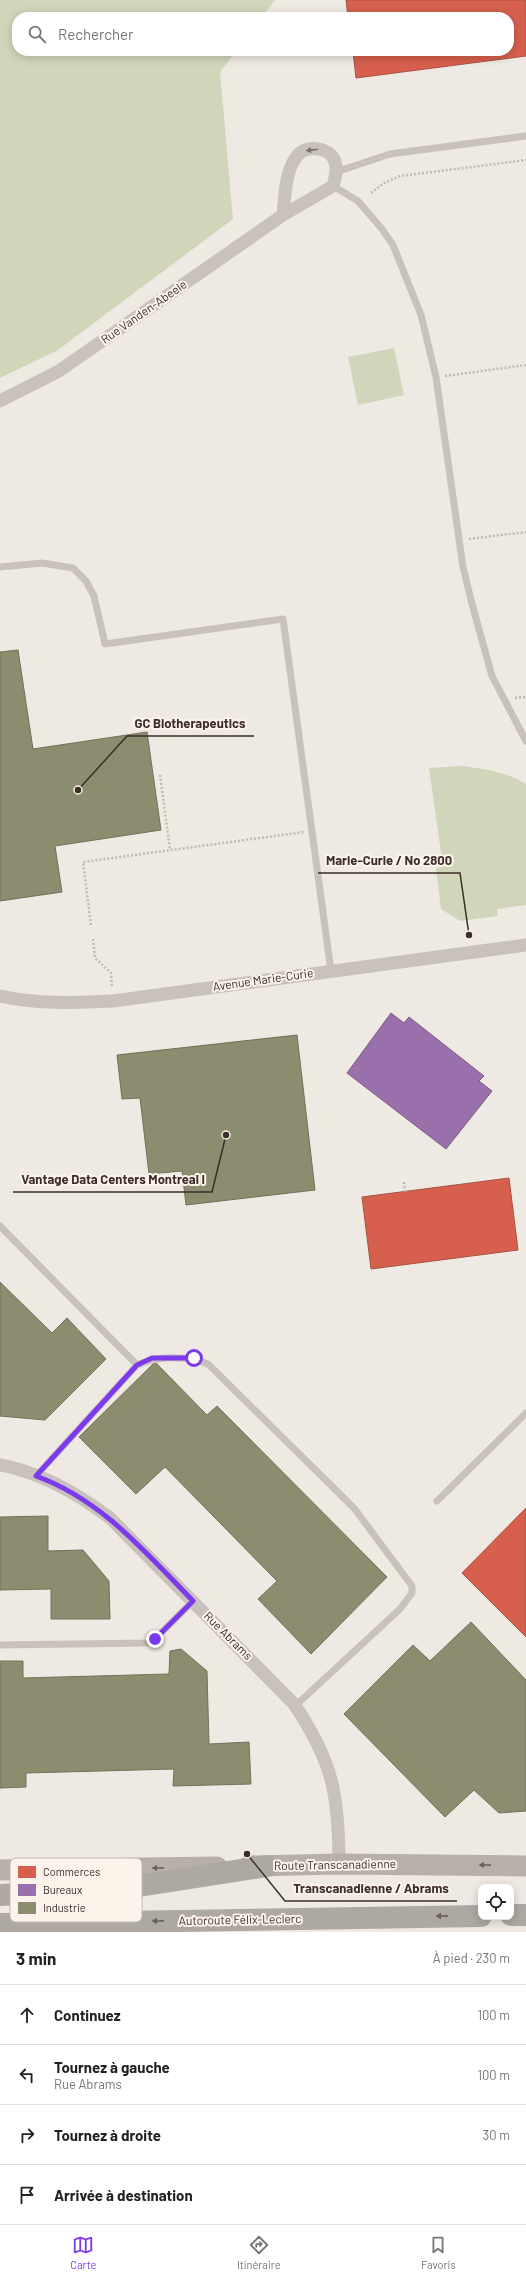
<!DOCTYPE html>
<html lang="fr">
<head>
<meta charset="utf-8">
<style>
  :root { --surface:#fff; --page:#f2f2f2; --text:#222; --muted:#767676; --line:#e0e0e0; --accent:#7c3aed }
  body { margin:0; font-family:Barlow,sans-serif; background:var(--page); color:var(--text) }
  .controls { position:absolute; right:12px; bottom:12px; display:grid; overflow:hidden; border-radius:8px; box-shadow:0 2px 10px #0003 }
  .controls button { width:36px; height:36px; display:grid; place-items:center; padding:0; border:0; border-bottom:1px solid var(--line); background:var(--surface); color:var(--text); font:20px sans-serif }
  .stop { position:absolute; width:12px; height:12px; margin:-9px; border:3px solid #7c3aed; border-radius:50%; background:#fff }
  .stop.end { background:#7c3aed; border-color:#fff; box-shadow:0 1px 4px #0008 }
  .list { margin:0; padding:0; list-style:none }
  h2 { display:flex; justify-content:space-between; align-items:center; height:52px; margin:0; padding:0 16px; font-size:17px }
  h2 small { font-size:13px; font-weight:400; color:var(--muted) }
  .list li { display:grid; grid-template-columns:26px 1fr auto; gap:12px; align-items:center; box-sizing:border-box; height:60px; padding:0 16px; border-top:1px solid var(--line) }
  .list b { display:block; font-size:15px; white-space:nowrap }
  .list p { margin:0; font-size:13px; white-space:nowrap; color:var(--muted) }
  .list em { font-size:13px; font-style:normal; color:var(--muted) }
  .icon { flex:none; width:22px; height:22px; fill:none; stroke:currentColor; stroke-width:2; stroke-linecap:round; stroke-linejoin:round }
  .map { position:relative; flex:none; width:526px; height:1932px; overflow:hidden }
  .search { position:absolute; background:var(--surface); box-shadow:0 2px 10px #0003; left:12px; right:12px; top:12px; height:44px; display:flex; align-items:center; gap:10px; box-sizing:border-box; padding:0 14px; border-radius:16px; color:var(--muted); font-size:15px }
  .sheet { height:292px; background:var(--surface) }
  nav { display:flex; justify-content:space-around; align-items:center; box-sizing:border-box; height:56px; border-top:1px solid var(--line); background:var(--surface); font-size:11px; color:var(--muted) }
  nav a { display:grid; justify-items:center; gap:2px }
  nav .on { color:var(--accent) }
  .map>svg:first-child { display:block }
  .green { fill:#d1d6bb }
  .shops { fill:#d6604d; stroke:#a85142 }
  .offices { fill:#9970ab; stroke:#7d5c84 }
  .industry { fill:#8c8c6e; stroke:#747059 }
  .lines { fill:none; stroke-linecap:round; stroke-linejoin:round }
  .path { stroke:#c2b9b3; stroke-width:2.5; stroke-dasharray:2 2; stroke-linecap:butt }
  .lane { stroke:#c9c1bb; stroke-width:7 }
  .street { stroke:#c9c1bb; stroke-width:13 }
  .primary { stroke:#b8afaa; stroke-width:21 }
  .highway { stroke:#aea8a2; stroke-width:22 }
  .oneway { fill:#7b706a }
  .oneway2 { fill:#6d615c }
  .oneway3 { fill:#695e59 }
  .route { stroke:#7c3aed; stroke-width:5 }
  .labels { text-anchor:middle; stroke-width:4; stroke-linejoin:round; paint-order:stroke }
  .street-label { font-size:12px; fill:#3b2d28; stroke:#fcf3ea }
  .key { fill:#fcf3ea; stroke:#c2b8b0; stroke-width:1 }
  .key-label { font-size:11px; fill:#3b2d28 }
  .leader { fill:none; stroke:#3b2d28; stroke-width:1.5 }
  .callout-dot { fill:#3b2d28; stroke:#fcf3ea; stroke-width:1.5 }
  .callout-label { font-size:13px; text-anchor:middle; font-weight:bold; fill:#3b2d28; stroke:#fcf3ea; stroke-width:4; stroke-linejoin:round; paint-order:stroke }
</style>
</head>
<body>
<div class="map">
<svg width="526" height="1932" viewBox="0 0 526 1932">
  <rect width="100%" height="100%" fill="#efe9e3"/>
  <path class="green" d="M 0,0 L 275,0 L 262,17 L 17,17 L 17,51 L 236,51 L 220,72 L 233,219 L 58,350 L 0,378 Z
    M 394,348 L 404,395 L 358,405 L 348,357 Z
    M 462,766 C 485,769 507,772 526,784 L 526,905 L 497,909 L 498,916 L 460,921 L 441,909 L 436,868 L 443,867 L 429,768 Z"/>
  <path class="shops" d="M 346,0 L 526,0 L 526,56 L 356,78 L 353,51 L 509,51 L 509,17 L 348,17 Z
    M 509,1178 L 518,1250 L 371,1269 L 362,1197 Z
    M 526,1508 L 526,1637 L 462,1573 Z"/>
  <path class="offices" d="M 391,1013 L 404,1023 L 409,1017 L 484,1076 L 479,1081 L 492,1091 L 446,1149 L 347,1073 Z"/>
  <path class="industry" d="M 18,650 L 33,749 L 147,732 L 161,830 L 55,846 L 62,892 L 0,901 L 0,652 Z
    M 297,1035 L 315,1190 L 186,1205 L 182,1171 L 149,1174 L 140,1098 L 122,1099 L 117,1055 Z
    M 0,1282 L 52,1333 L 67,1318 L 106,1359 L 45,1420 L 0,1416 Z
    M 155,1362 L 207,1415 L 217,1406 L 387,1577 L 311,1654 L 258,1599 L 277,1581 L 165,1467 L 136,1494 L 79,1437 Z
    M 48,1516 L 48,1551 L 83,1550 L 109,1581 L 110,1619 L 51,1619 L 51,1589 L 0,1590 L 0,1517 Z
    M 471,1622 L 526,1680 L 526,1811 L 499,1813 L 474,1790 L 445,1817 L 344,1714 L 413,1645 L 430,1661 Z
    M 181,1649 L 207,1671 L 209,1744 L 249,1742 L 251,1784 L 173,1786 L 174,1769 L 26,1773 L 26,1787 L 0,1788 L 0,1661 L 23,1661 L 23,1678 L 169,1674 L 170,1651 Z"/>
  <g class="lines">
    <path class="path" d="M 371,193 L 384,183 L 400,176 L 526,160
      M 445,376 L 526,365
      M 469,539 L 526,532
      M 515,698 L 526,697
      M 160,775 L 170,850
      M 91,925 L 83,862 L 304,832
      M 93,939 L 95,958 L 111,973 L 112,988
      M 404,1182 L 405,1192"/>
    <path class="lane" d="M 336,172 L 390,154 L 526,136
      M 333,186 L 358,201 L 382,229 L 393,245 L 421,315 L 436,377 L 463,567 L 472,604 L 492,676 L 526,741
      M 0,567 L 42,563 L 73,568 L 86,581 L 94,596 L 105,644 L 283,619 L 331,971
      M 0,1226 L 137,1365 L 36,1476
      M 137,1365 C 158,1356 186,1355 208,1364 L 354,1508 L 412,1586 L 412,1593 L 400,1609 L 295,1706
      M 437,1501 L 526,1413
      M 0,1645 L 147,1643 L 155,1639 L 193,1601"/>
    <path class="street" d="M 0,401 L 59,371 L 283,215 L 333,186 C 335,178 338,170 335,162 C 331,147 306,144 297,156 C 285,171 285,197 283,215
      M 0,996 C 38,1004 75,1003 113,1001 L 526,945
      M 0,1465 C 40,1472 78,1494 110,1518 L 294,1704 C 333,1762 339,1795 339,1864"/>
    <path class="primary" d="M 249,1866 L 339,1864 L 526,1866
      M 0,1870 L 217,1867"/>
    <path class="highway" d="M 0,1895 L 120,1889 L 267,1866
      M 511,1915 L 526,1915
      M 0,1924 L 481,1916"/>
  </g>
  <defs><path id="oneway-solid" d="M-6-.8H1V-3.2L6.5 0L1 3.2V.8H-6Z"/></defs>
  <use class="oneway" href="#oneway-solid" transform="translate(312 150) rotate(173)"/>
  <g class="oneway2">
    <use href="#oneway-solid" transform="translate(485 1865) rotate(-179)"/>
    <use href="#oneway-solid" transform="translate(158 1868) rotate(179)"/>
  </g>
  <g class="oneway3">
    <use href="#oneway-solid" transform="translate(442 1916) rotate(179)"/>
    <use href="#oneway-solid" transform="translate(158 1921) rotate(179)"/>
  </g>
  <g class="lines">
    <path class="route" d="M 155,1639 L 193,1601 C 145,1552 102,1500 36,1476 L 137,1365 L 152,1358 L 194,1358"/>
  </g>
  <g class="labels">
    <g class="street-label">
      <text transform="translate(144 312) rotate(-35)" y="4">Rue Vanden-Abeele</text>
      <text transform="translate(263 980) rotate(-8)" y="4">Avenue Marie-Curie</text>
      <text transform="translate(228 1636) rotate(45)" y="4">Rue Abrams</text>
      <text transform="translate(335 1865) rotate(-1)" y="4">Route Transcanadienne</text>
      <text transform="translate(240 1920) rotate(-1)" y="4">Autoroute Félix-Leclerc</text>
    </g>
  </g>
  <rect x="10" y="1858" width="132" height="64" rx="6" class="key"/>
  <rect x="18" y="1866" width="18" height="12" fill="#d6604d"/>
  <rect x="18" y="1884" width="18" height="12" fill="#9970ab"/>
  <rect x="18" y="1902" width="18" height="12" fill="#8c8c6e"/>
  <g class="key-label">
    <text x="43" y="1876">Commerces</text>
    <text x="43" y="1894">Bureaux</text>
    <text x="43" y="1912">Industrie</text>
  </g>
  <path class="leader" d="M78 790L127 736H254M469 935L460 873H318M226 1135L212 1192H13M247 1854L285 1901H457"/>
  <g class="callout-dot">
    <circle cx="78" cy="790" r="4"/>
    <circle cx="469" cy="935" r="4"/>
    <circle cx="226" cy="1135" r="4"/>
    <circle cx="247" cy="1854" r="4"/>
  </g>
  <g class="callout-label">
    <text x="190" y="728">GC Biotherapeutics</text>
    <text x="389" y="865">Marie-Curie / No 2800</text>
    <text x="113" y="1184">Vantage Data Centers Montreal I</text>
    <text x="371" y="1893">Transcanadienne / Abrams</text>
  </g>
</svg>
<div class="controls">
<button><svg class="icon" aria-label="locate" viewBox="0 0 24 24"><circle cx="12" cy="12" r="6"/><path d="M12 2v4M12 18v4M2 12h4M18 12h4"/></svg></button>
</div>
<div class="stop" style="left:194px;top:1358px"></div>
<div class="stop end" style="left:155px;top:1639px"></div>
<div class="search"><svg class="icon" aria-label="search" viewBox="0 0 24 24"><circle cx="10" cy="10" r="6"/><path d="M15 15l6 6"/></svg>Rechercher</div>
</div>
<section class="sheet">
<h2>3 min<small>À pied · 230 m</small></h2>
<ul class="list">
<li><svg class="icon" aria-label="ahead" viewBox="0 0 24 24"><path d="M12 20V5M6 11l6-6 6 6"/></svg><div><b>Continuez</b></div><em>100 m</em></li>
<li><svg class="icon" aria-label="left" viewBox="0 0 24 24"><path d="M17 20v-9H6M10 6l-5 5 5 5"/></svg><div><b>Tournez à gauche</b><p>Rue Abrams</p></div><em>100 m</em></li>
<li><svg class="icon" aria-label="right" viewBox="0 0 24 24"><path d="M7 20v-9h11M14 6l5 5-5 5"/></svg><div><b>Tournez à droite</b></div><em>30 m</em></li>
<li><svg class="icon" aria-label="arrive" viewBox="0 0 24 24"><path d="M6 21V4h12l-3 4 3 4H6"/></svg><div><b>Arrivée à destination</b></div></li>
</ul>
</section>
<nav>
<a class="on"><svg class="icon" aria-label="map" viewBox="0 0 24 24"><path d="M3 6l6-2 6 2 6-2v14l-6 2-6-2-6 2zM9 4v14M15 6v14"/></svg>Carte</a>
<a><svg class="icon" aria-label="directions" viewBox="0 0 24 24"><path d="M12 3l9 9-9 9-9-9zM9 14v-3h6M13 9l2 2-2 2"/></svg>Itinéraire</a>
<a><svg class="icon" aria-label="saved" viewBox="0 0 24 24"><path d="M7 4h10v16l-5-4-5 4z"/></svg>Favoris</a>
</nav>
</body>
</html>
